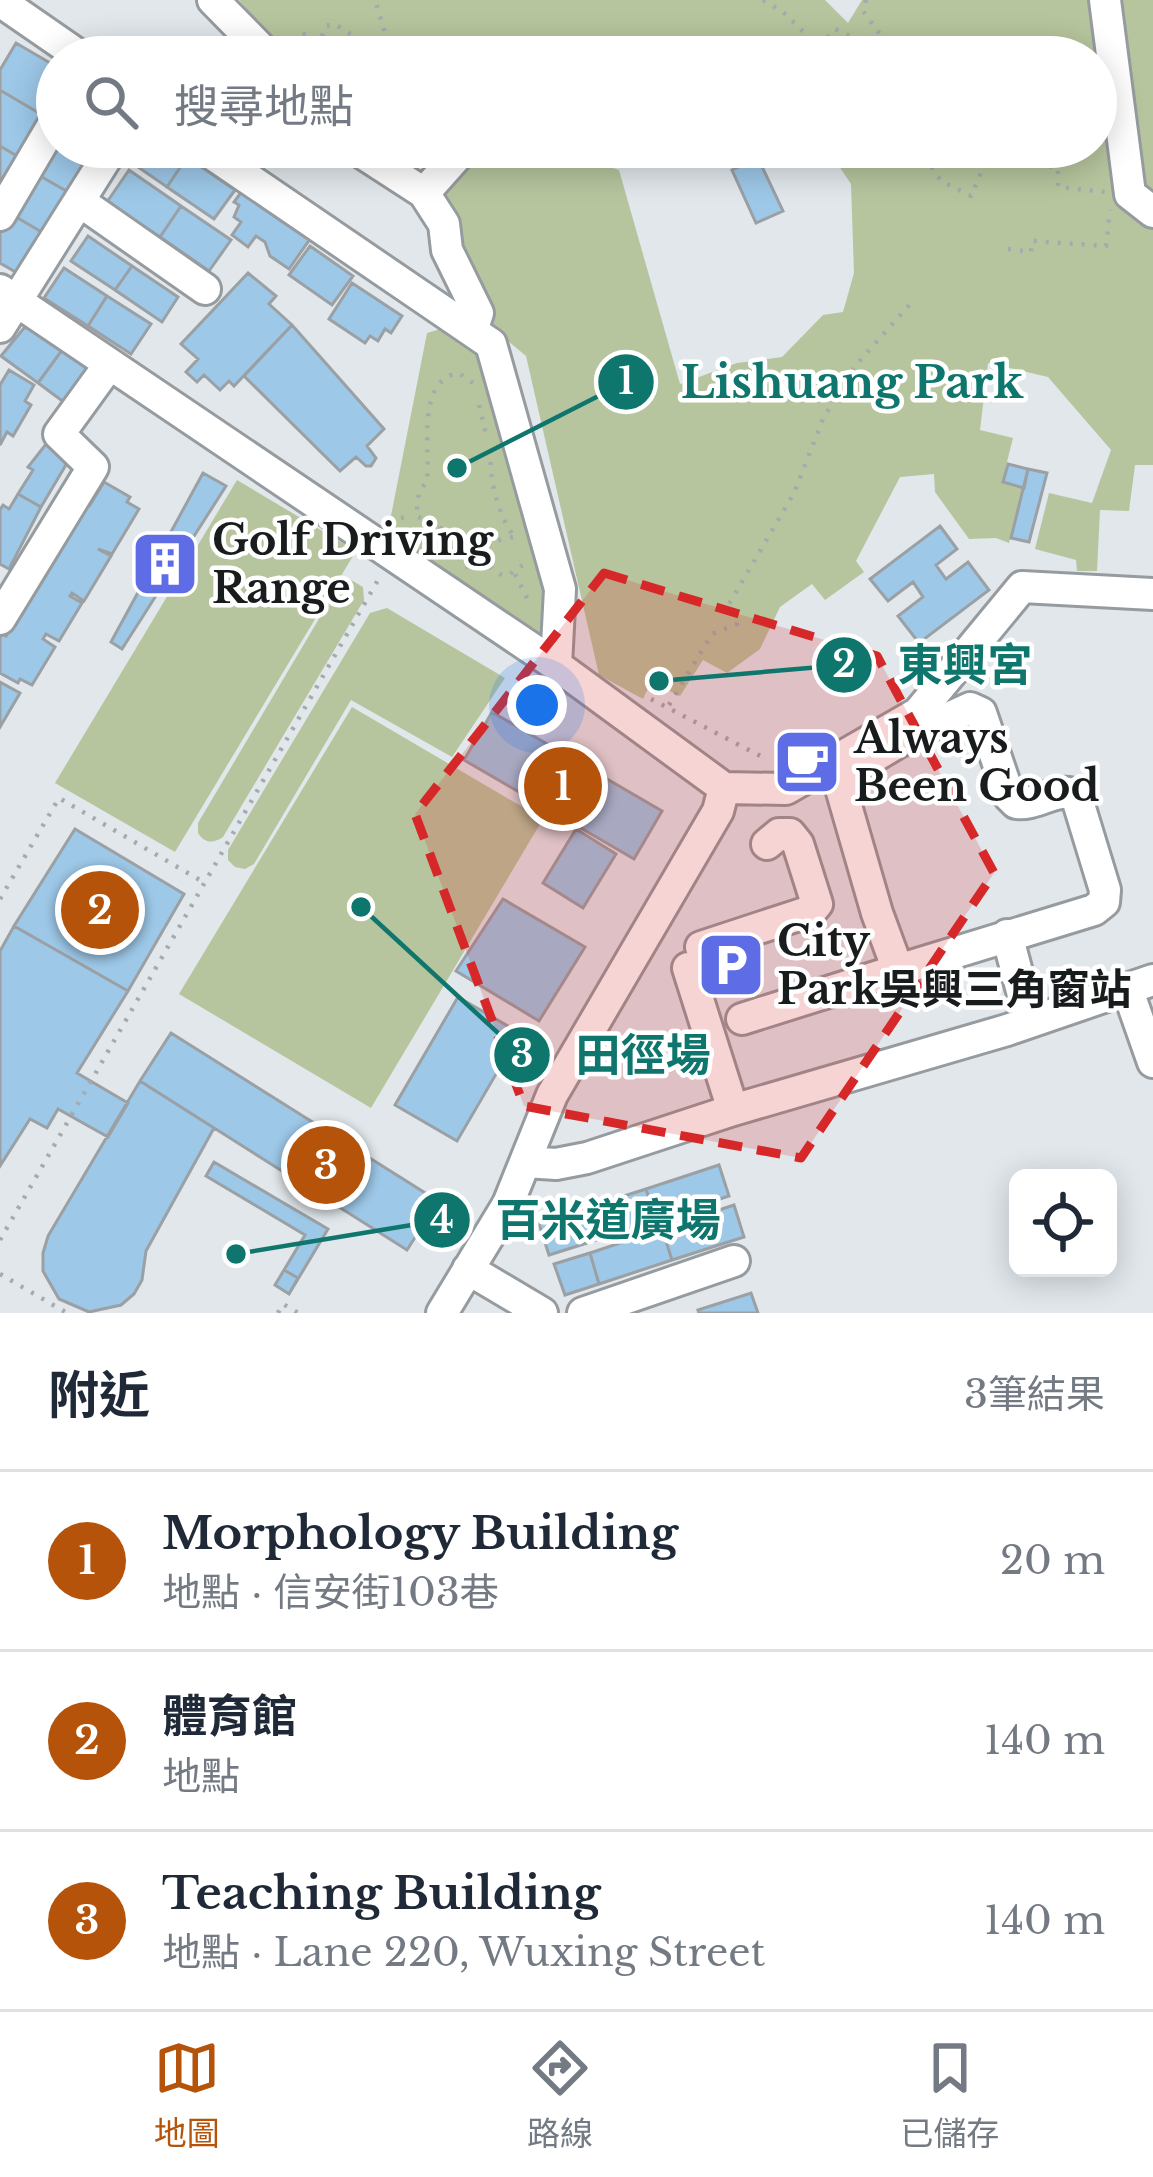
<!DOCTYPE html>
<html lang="zh-TW">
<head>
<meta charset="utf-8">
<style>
  :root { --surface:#fff; --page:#f6f6f7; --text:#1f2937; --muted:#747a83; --line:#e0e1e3; --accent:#b45309 }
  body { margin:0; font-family:"Libre Baskerville","Noto Sans TC",serif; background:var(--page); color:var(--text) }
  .controls { position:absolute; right:36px; bottom:36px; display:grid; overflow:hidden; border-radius:18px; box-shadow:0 6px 30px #0003 }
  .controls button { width:108px; height:108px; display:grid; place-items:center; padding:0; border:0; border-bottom:3px solid var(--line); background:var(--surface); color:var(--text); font:60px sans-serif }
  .you { position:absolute; left:537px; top:705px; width:42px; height:42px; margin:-30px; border:9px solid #fff; border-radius:50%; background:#1a73e8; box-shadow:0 0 0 18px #1a73e833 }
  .badge { display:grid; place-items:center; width:78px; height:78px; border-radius:50%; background:var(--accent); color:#fff; font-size:39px; font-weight:700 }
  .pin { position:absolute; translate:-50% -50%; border:6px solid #fff; box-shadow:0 3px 12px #0006 }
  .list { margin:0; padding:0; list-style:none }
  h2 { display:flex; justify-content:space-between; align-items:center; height:156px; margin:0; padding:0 48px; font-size:51px }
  h2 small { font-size:39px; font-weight:400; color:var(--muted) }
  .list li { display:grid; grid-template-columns:78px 1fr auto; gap:36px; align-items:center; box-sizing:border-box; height:180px; padding:0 48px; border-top:3px solid var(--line) }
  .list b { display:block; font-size:45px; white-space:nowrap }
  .list p { margin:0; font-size:39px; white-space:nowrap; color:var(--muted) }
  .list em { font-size:39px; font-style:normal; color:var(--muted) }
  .icon { flex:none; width:66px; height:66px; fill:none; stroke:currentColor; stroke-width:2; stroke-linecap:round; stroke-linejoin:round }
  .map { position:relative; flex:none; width:1153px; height:1313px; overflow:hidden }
  .search { position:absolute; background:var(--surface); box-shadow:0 6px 30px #0003; left:36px; right:36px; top:36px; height:132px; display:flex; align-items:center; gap:30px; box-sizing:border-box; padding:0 42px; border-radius:66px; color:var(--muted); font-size:45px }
  .sheet { height:696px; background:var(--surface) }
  nav { display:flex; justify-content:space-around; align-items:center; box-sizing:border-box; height:168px; border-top:3px solid var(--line); background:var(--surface); font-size:33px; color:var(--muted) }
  nav a { display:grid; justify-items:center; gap:6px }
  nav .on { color:var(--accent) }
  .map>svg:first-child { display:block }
  .green { fill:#b7c59e }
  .building { fill:#9dc8e8; stroke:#9aa0a4; stroke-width:3 }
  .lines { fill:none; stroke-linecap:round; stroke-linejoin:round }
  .minor-casing { stroke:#959b9f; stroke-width:36 }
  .path { stroke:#a5aaad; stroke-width:4.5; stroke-dasharray:3 9; stroke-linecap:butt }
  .minor { stroke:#fff; stroke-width:30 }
  .marked { fill:#d62828; fill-opacity:0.2; stroke:#d62828; stroke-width:9; stroke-dasharray:24 15; stroke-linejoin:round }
  .labels { text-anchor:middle; stroke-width:9; stroke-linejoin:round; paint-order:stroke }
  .poi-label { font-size:42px; font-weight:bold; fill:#191c1d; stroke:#fff; text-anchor:start }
  .leader { fill:none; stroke:#0f766e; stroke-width:4.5 }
  .callout-dot { fill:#0f766e; stroke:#fff; stroke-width:4.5 }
  .mark-label { font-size:36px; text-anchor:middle; font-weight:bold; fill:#fff }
  .callout-label { font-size:45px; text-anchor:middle; font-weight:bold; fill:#0f766e; stroke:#fff; stroke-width:9; stroke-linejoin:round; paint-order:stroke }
</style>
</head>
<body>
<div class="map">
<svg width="1153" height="1313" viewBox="0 0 1153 1313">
  <rect width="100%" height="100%" fill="#e1e7eb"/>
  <path class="green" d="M 239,0 L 825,0 L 848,23 L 862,0 L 1153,0 L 1153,465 L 1135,465 L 1129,511 L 1100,510 L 1097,571 L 1077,571 L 1076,560 L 1035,549 L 1049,493 L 1092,503 L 1111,450 L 1048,377 L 988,363 L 980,430 L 1013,438 L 1002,482 L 1023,488 L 1009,543 L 996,538 L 969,539 L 935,492 L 934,474 L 900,477 L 856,561 L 864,572 L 825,600 L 812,584 L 780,607 L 760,649 L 727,673 L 703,660 L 680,696 L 651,682 L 643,699 L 599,675 L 526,356 L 489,325 L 437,198 L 484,147 L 549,147 L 619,170 L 680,384 L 737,363 L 782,357 L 823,315 L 843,312 L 854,273 L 851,184 L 826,147 L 1096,147 L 1096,57 L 827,57 L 813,43 L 749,57 L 629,57 L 625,53 L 625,57 L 533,57 L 506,51 L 483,57 L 288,57 Z
    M 444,328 L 482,355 L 552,604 L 550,620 L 541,634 L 388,531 L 427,333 Z
    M 237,480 L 356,551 L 175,852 L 55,783 Z
    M 351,580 L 363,587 L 364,600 L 223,837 C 213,844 204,843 198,833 L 198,823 L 339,585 Z
    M 387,608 L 505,678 L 452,757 L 351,700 L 254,864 L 245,869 L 235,867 L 228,860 L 228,850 L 370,613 Z
    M 352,707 L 543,819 L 371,1108 L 179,994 Z"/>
  <path class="building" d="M 16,43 L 57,67 L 57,106 L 49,119 L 0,90 L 0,70 Z
    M 0,90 L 49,119 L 24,160 L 0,146 Z
    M 0,146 L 24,160 L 0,199 Z
    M 57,147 L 85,147 L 98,155 L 75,196 L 35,173 Z
    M 132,147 L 172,147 L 187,157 L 167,187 L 125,158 Z
    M 187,157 L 235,190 L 214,219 L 167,187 Z
    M 758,158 L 783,211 L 756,223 L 732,170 Z
    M 129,170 L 181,206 L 160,237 L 107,202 Z
    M 35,173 L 75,196 L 50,237 L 11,214 Z
    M 242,191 L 310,239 L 289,269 L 270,256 L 265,242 L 256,236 L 248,247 L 232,235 L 241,222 L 234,217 L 239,205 L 234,202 Z
    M 181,206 L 231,240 L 209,271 L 160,237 Z
    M 11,214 L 50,237 L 26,278 L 0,263 L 0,232 Z
    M 88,236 L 132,266 L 115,290 L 71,261 Z
    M 310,246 L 353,276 L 332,305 L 289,275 Z
    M 132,266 L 178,297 L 162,322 L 115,290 Z
    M 64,268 L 107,296 L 88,326 L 44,298 Z
    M 248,273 L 276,296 L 269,304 L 292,325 L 234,386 L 229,381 L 220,390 L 204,375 L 197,382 L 186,372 L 198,359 L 181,344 Z
    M 352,283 L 402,316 L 391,333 L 385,329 L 378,341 L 370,336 L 365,343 L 329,319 Z
    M 107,296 L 151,324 L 131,354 L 88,326 Z
    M 292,325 L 384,429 L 367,446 L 376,458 L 371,466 L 366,466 L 356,457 L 340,471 L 244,376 Z
    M 38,327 L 65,346 L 38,383 L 1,356 L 24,328 Z
    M 65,346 L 98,369 L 72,408 L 38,383 Z
    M 9,370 L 34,385 L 25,401 L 31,405 L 13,436 L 7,432 L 0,445 L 0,385 Z
    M 50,439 L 73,453 L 41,507 L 18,494 L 33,470 L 28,467 Z
    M 1008,464 L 1028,469 L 1024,488 L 1003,482 Z
    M 1028,469 L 1047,473 L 1029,542 L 1011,538 Z
    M 203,473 L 226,486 L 122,649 L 111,642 Z
    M 104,482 L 130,497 L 127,502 L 139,509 L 112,554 L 98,549 L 111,556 L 84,601 L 72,593 L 70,596 L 82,603 L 59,641 L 46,634 L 43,639 L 55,647 L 32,685 L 20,679 L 18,683 L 0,673 L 0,632 L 6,636 L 81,500 L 90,505 Z
    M 18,494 L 41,507 L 9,569 L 0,564 L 0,510 L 3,505 L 9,509 Z
    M 940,526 L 957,549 L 936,565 L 946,579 L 968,562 L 989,590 L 919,643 L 898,616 L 923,597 L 913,582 L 888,601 L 870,579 Z
    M 0,682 L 20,693 L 0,727 Z
    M 492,712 L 662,811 L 634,859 L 464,760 Z
    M 75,829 L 184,894 L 128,991 L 14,926 Z
    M 576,829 L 616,854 L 583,908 L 543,883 Z
    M 503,899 L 585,947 L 539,1021 L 456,971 Z
    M 14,926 L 128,991 L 77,1073 L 128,1103 L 108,1137 L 58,1109 L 47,1128 L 30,1119 L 0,1166 L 0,951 Z
    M 458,997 L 520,1033 L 457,1141 L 395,1105 Z
    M 171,1033 L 438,1201 L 407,1250 L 140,1081 Z
    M 140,1081 L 214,1128 L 146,1251 L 142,1280 L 134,1294 L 121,1305 L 89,1312 L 59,1299 L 43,1271 L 43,1253 L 48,1236 Z
    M 214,1162 L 328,1229 L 289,1294 L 275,1285 L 305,1235 L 206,1176 Z
    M 719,1165 L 729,1196 L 656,1220 L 646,1189 Z
    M 646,1189 L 656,1220 L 584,1244 L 574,1212 Z
    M 734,1205 L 744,1237 L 672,1260 L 662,1229 Z
    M 574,1212 L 584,1244 L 549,1255 L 539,1224 Z
    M 662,1229 L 672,1260 L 599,1284 L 590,1253 Z
    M 590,1253 L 599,1284 L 565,1295 L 554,1264 Z
    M 284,1270 L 298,1278 L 289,1294 L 275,1285 Z
    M 751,1293 L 758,1313 L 699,1313 L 698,1310 Z"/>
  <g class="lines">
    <defs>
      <path id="minor" d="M 213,0 L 269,57
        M 1105,0 L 1130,194 L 1153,212
        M 0,1 L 81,57
        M 202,147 L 491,344 L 560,589 L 556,665
        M 353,147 L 424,193 L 444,224 L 447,250 L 478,313 L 472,331
        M 701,147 L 715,147
        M 424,193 L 465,147
        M 82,203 L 205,289
        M 0,215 L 57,118
        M 0,290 L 556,665 L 724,788 L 786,789 L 918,713 L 1022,587 L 1153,594
        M 0,327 L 113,147
        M 0,619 L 93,467 L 59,434 L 109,365
        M 970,708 L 981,713 L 1009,796 L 1016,803 C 1037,806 1057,786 1076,795 L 1105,890 L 1104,902 L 1094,910 L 898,970 L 877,913 L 838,778 L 905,738 Z
        M 1007,935 L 1030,1021
        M 701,947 L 811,911 L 817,904 L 798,844 L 790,834 L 779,834 L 767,844
        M 688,968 L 733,1110
        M 1127,988 L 1153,1062
        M 742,1019 L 898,970
        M 525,1162 L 556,1164 L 587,1158 L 733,1110 L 1007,1030 L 1153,980
        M 468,1269 L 542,1313
        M 442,1313 L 508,1204 L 552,1095 L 718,811 L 724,788
        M 583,1313 L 734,1261"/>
    </defs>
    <use href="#minor" class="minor-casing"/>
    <path class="path" d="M 763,0 L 783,12 L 829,57
      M 866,0 L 863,11 L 882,37 L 870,57
      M 819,46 L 835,29 L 894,57
      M 305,57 L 300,37 L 305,34 L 320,41 L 326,26 L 335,24 L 378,52 L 384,47 L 386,36 L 375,0
      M 918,147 L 941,181 L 971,196 L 988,156 L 1058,168 L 1058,187 L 1106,192
      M 1008,249 L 1031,252 L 1032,241 L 1106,246 L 1110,210
      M 473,383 L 459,373 C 415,380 431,450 427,481 L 419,492 L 416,516 L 439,525 L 465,567 L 488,564
      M 479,405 L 486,434
      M 491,450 C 488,477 499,520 517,540
      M 389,519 L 413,517
      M 513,537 L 491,542 C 482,558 489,573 507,576 L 523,565
      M 515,574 L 530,604
      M 651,699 L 768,760
      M 669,705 L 712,634 L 737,624 L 729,604 L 794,493 L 823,419 L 855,366 L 912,302
      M 0,899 L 59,798 L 205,883
      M 0,1240 L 378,580 L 374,576
      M 0,1274 L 67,1313
      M 278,1313 L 283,1304 L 298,1313"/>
    <use href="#minor" class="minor"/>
  </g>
  <path class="marked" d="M 604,573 L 877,656 L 994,873 L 801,1158 L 524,1106 L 415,814 Z"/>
  <defs>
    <symbol id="building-square" viewBox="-11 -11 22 22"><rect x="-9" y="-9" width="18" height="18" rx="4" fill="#5e6de5" stroke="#fff"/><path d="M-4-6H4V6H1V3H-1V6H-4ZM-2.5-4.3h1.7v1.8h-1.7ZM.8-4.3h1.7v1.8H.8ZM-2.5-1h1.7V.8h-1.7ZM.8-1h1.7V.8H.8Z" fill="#fff"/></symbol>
    <symbol id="cafe-square" viewBox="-11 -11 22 22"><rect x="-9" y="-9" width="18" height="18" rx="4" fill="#5e6de5" stroke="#fff"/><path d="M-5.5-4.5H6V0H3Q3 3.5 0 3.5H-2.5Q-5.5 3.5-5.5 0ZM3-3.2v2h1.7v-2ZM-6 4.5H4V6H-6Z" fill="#fff"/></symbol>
    <symbol id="parking-square" viewBox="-11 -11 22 22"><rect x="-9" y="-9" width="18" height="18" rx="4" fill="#5e6de5" stroke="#fff"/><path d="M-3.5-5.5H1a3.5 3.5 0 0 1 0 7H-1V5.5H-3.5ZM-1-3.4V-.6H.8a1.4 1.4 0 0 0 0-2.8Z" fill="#fff"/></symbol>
  </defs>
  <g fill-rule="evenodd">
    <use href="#building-square" x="127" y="526" width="76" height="76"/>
    <use href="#cafe-square" x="769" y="724" width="76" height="76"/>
    <use href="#parking-square" x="693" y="927" width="76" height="76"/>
  </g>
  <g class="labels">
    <g class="poi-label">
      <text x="212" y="555">Golf Driving<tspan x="212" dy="48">Range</tspan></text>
      <text x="854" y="753">Always<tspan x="854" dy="48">Been Good</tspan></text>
      <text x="777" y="956">City<tspan x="777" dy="48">Park吳興三角窗站</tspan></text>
    </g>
  </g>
  <path class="leader" d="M457 468L626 382M659 681L844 665M361 907L522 1055M236 1254L442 1220"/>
  <g class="callout-dot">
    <circle cx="457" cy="468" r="12"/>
    <circle cx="659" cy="681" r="12"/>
    <circle cx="361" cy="907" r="12"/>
    <circle cx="236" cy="1254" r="12"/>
    <circle cx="626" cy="382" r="30"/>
    <circle cx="844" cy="665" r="30"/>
    <circle cx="522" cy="1055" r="30"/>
    <circle cx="442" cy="1220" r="30"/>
  </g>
  <g class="mark-label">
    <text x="626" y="394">1</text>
    <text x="844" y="677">2</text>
    <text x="522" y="1067">3</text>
    <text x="442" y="1233">4</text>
  </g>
  <g class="callout-label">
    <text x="852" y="398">Lishuang Park</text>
    <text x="965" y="681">東興宮</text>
    <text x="643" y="1071">田徑場</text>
    <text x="608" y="1236">百米道廣場</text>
  </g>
</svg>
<div class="controls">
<button><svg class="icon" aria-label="locate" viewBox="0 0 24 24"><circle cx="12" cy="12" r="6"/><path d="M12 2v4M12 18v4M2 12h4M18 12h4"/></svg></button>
</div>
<div class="you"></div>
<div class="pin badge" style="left:563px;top:786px">1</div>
<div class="pin badge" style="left:100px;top:910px">2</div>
<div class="pin badge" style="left:326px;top:1165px">3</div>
<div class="search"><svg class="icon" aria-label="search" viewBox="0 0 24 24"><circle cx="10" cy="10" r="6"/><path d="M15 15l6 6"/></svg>搜尋地點</div>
</div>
<section class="sheet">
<h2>附近<small>3筆結果</small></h2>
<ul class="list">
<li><span class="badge">1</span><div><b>Morphology Building</b><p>地點 · 信安街103巷</p></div><em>20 m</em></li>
<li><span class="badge">2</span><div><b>體育館</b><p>地點</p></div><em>140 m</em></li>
<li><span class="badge">3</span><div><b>Teaching Building</b><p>地點 · Lane 220, Wuxing Street</p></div><em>140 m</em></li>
</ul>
</section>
<nav>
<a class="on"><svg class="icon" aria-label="map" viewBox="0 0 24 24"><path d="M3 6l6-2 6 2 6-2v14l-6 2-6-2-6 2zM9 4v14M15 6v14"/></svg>地圖</a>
<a><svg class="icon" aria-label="directions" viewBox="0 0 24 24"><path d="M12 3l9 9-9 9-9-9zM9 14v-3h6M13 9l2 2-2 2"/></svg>路線</a>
<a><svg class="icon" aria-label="saved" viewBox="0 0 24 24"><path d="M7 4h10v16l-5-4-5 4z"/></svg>已儲存</a>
</nav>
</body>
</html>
